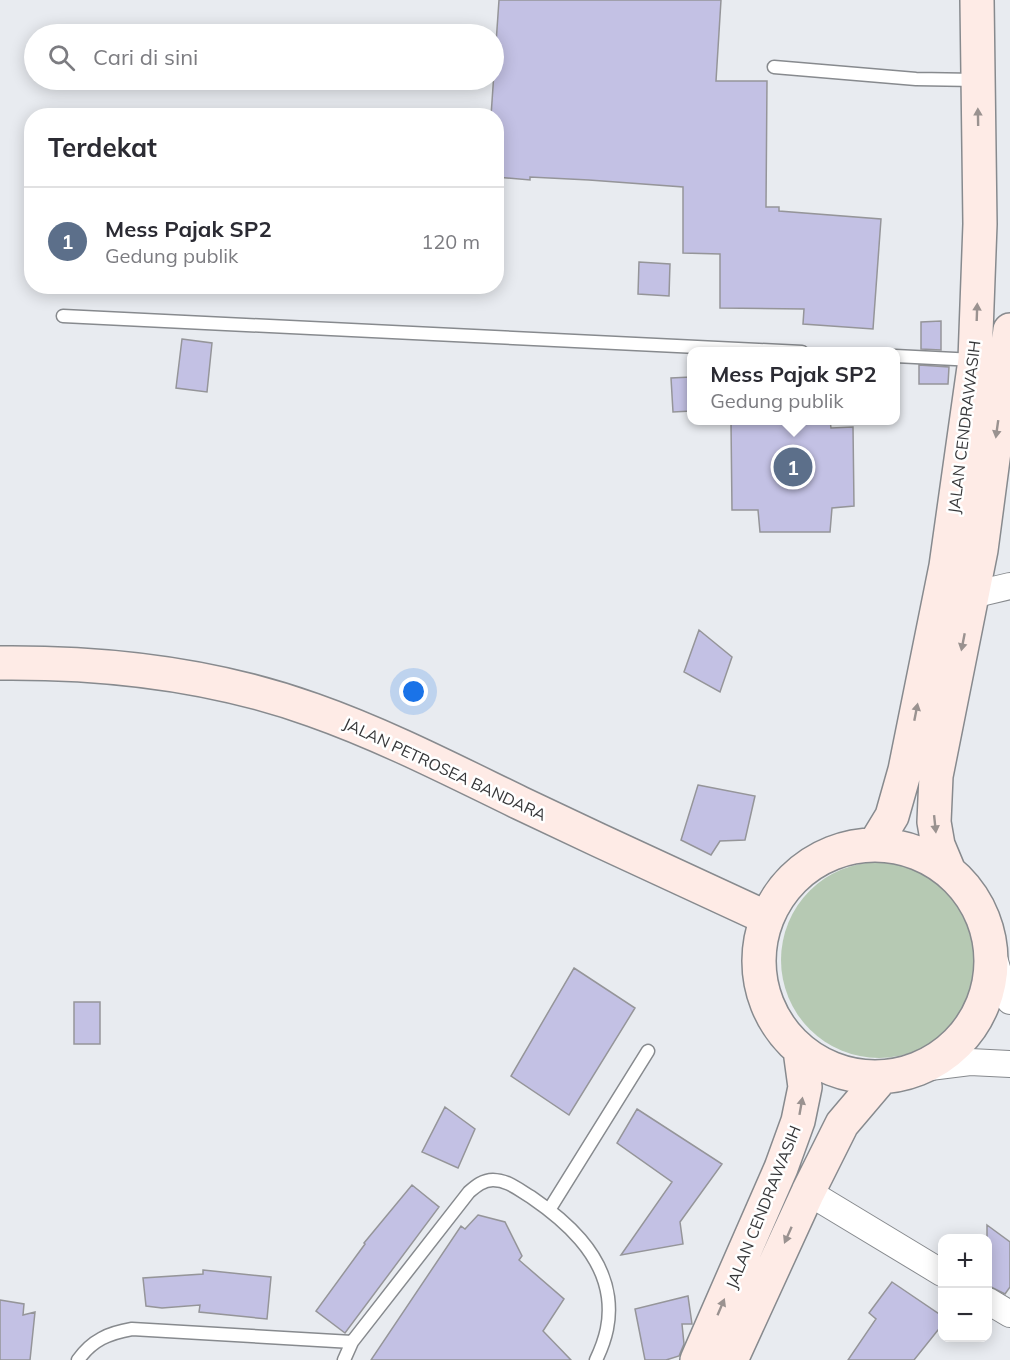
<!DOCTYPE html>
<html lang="id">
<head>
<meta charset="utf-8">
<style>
  :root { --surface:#fff; --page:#f2f2f3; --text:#2b2b33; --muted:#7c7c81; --line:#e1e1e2; --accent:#cd3e61 }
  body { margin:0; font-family:Mulish,sans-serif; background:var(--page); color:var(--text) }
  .controls { position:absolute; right:18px; bottom:18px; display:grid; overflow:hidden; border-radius:12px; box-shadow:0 3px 15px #0003 }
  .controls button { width:54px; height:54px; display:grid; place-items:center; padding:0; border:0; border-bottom:2px solid var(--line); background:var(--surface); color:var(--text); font:30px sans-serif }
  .you { position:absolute; left:414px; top:692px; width:21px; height:21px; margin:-15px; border:4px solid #fff; border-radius:50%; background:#1a73e8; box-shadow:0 0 0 9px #1a73e833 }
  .badge { display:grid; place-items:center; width:39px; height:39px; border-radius:50%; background:var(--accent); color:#fff; font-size:20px; font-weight:700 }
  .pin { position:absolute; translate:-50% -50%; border:3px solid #fff; box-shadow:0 2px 6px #0006 }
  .popup { position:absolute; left:687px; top:347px; width:213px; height:78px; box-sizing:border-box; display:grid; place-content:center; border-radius:12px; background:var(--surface); filter:drop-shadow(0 2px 4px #0005); font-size:20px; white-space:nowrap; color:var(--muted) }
  .popup b { font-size:22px; color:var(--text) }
  .popup::after { content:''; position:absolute; left:50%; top:100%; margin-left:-12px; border:12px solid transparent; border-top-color:var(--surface) }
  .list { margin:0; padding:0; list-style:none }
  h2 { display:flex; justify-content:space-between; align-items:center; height:78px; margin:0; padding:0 24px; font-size:26px }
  h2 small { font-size:20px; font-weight:400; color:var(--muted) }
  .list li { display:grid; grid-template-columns:39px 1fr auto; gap:18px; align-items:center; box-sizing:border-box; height:108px; padding:0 24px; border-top:2px solid var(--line) }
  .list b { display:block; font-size:22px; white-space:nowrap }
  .list p { margin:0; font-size:20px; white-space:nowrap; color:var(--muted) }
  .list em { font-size:20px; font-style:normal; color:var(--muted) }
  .icon { flex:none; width:33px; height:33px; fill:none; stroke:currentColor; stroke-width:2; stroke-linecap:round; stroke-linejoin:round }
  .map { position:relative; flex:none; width:1010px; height:1360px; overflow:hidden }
  .search { position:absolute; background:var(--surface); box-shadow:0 3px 15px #0003; left:24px; top:24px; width:480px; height:66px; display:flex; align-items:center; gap:15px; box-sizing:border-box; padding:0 21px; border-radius:33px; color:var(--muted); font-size:22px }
  .panel { position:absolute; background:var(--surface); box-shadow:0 3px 15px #0003; left:24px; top:108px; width:480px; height:186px; border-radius:24px }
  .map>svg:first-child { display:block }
  .green { fill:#b6c9b3 }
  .building { fill:#c3c1e4; stroke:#959599; stroke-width:1.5 }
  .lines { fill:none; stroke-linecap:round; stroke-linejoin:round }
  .lane-casing { stroke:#878a8e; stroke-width:15 }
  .street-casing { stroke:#878a8e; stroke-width:28 }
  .secondary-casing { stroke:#878a8e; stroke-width:36 }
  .lane { stroke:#fff; stroke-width:12 }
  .street { stroke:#fff; stroke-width:26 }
  .secondary { stroke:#feebe6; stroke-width:33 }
  .oneway { fill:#9a9290 }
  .labels { text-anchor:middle; stroke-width:5; stroke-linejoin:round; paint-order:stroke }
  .street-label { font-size:16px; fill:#37383a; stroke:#fff }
</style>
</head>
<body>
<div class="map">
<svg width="1010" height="1360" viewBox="0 0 1010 1360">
  <rect width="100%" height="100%" fill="#e8ebf0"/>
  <path class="green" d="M781 960a98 98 0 1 1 196 0a98 98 0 1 1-196 0Z"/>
  <path class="building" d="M 499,0 L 721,0 L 716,81 L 767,81 L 766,207 L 779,207 L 779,211 L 881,219 L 873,329 L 803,324 L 804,309 L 720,308 L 720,254 L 683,253 L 683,187 L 589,180 L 530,177 L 530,180 L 496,177 L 496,116 L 491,116 Z
    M 639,262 L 670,264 L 669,296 L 638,294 Z
    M 941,321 L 941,350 L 921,349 L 921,322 Z
    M 182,339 L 212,343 L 207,392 L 176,388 Z
    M 919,365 L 949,367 L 948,384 L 919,384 Z
    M 691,377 L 691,411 L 673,412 L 671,378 Z
    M 761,420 L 830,420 L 831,428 L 853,427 L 854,506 L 832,508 L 830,532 L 760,532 L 758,510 L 732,510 L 731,423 Z
    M 699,630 L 732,657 L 720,692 L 684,672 Z
    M 698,785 L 755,796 L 745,840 L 720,841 L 711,855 L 681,840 Z
    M 574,968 L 635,1008 L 569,1115 L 511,1076 Z
    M 74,1002 L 100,1002 L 100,1044 L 74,1044 Z
    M 445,1107 L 475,1129 L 458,1168 L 422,1152 Z
    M 637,1109 L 722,1164 L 680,1222 L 683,1244 L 621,1255 L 672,1182 L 617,1143 Z
    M 412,1185 L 439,1207 L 345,1333 L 316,1311 L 365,1244 L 364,1243 Z
    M 478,1215 L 505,1222 L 522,1256 L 519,1260 L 564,1299 L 543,1331 L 571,1360 L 371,1360 L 461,1226 L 465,1229 Z
    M 987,1225 L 1010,1242 L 1010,1287 L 1005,1294 L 987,1285 Z
    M 203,1270 L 271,1277 L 267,1319 L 199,1312 L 200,1305 L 162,1308 L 146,1306 L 143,1278 L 203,1274 Z
    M 892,1282 L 942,1316 L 942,1325 L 914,1360 L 848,1360 L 876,1319 L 869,1313 Z
    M 688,1296 L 692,1324 L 682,1324 L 684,1344 L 679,1356 L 666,1360 L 645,1360 L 635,1309 Z
    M 0,1300 L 24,1304 L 23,1315 L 35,1312 L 30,1360 L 0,1360 Z"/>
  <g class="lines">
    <defs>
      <path id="lane" d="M 774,67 L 916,79 L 976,80
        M 63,316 L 802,352
        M 895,356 L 975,360
        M 549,1210 L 648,1051
        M 78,1360 C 92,1340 109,1333 132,1329 L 352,1342
        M 344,1360 L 352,1342 L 469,1192 C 476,1186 483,1180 493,1180 C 508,1180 519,1190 531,1197 C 566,1221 602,1253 608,1297 C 611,1320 606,1339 596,1360"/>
      <path id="street" d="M 972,595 L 1010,586
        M 991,948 L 1002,985 L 1010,1001
        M 922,1068 L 970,1062 L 1010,1064
        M 808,1192 L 942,1273
        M 988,1301 L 1010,1314"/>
      <path id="secondary" d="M 0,663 C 106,662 213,674 313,710 C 384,735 452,770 520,803 C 602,842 684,880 767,918
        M 875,844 L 892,816 L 905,770 L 946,566 L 975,360 L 980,224 L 977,0
        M759 961a116 116 0 1 1 232 0a116 116 0 1 1-232 0Z
        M 948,869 L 938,845 L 934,822 L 936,776 L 981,550 L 1010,330
        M 697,1360 L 781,1168 L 798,1121 L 805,1087 L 800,1050
        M 731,1360 L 808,1192 L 842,1124 L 881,1078"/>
    </defs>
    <use href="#lane" class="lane-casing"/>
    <use href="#street" class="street-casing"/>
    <use href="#secondary" class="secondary-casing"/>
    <use href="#lane" class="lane"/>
    <use href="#street" class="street"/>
    <use href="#secondary" class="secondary"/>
  </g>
  <defs><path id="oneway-solid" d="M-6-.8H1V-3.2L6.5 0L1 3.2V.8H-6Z" transform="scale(1.5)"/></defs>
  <g class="oneway">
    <use href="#oneway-solid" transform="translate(978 117) rotate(-91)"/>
    <use href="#oneway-solid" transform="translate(977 312) rotate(-88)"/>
    <use href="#oneway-solid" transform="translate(997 429) rotate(98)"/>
    <use href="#oneway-solid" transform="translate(963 642) rotate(101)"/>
    <use href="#oneway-solid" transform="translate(916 712) rotate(-79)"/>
    <use href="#oneway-solid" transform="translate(935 824) rotate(84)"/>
    <use href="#oneway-solid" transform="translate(801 1106) rotate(-80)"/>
    <use href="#oneway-solid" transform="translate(788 1235) rotate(114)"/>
    <use href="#oneway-solid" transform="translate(721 1307) rotate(-67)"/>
  </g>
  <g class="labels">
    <g class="street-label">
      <text transform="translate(964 427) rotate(-83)" y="6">JALAN CENDRAWASIH</text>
      <text transform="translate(445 769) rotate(25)" y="6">JALAN PETROSEA BANDARA</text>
      <text transform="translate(763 1207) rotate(-68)" y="6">JALAN CENDRAWASIH</text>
    </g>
  </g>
</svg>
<div class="controls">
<button>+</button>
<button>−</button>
</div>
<div class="you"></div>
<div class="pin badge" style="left:793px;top:467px;background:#5c6f8a">1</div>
<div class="popup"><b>Mess Pajak SP2</b>Gedung publik</div>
<div class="search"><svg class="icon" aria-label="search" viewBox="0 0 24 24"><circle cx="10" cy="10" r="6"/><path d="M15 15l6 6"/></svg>Cari di sini</div>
<section class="panel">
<h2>Terdekat<small></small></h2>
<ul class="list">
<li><span class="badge" style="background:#5c6f8a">1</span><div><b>Mess Pajak SP2</b><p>Gedung publik</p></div><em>120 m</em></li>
</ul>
</section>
</div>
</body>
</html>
